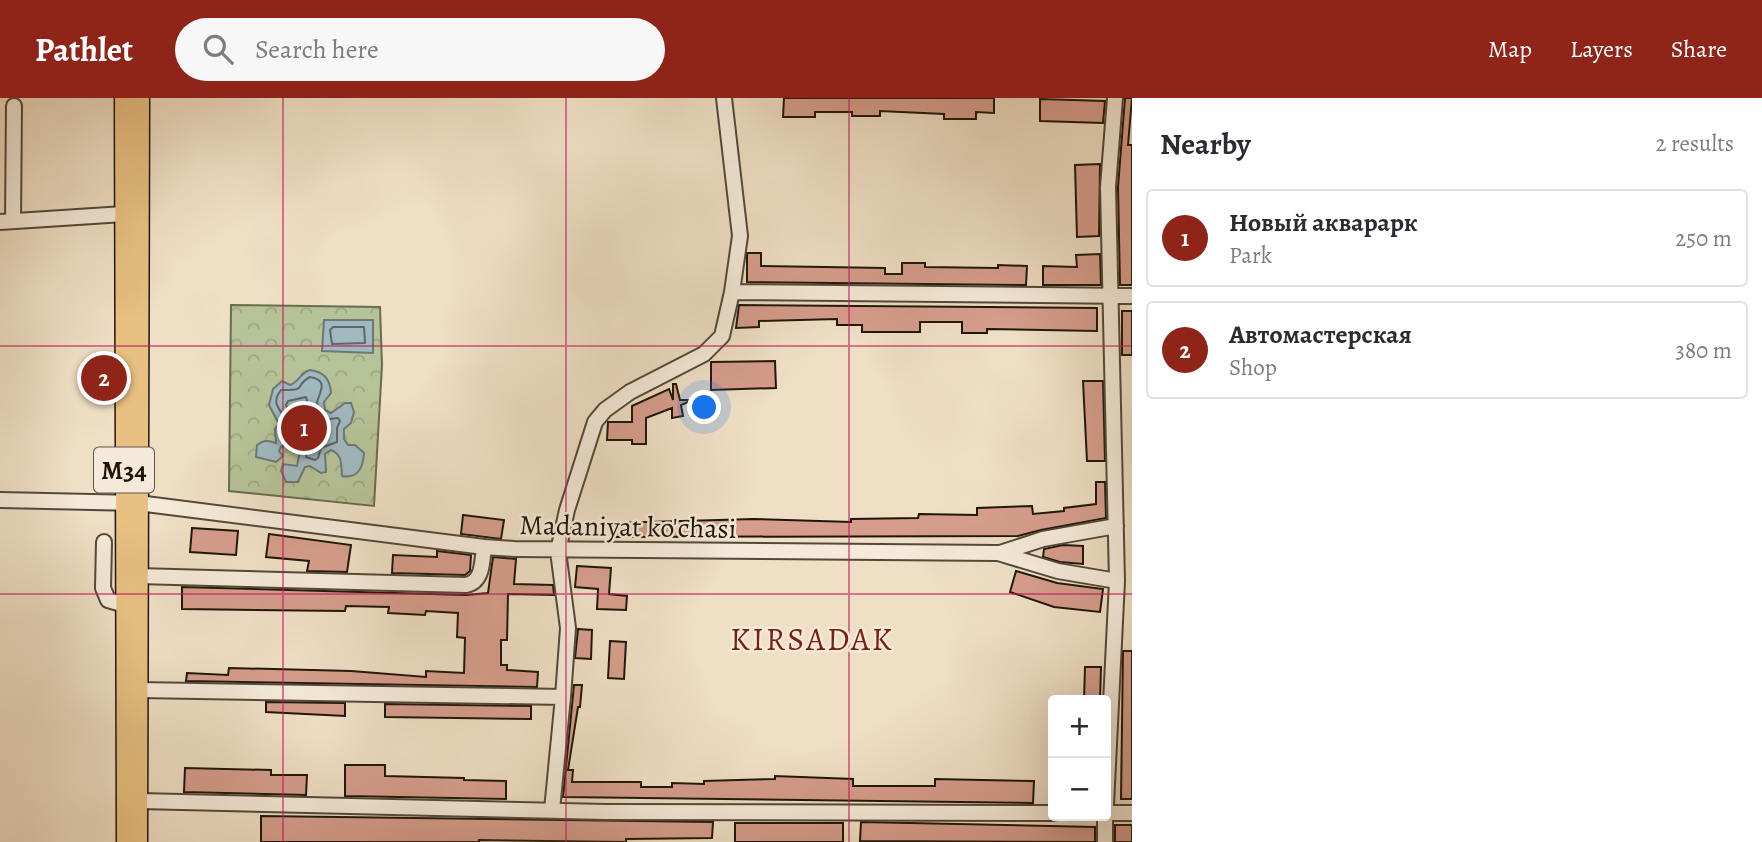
<!DOCTYPE html>
<html lang="en">
<head>
<meta charset="utf-8">
<style>
  :root { --surface:#fff; --page:#f7f7f7; --text:#2b2b33; --muted:#7c7c81; --line:#e1e1e2; --accent:#8f2418 }
  body { margin:0; font-family:Alegreya,serif; background:var(--page); color:var(--text) }
  .controls { position:absolute; right:21px; bottom:21px; display:grid; overflow:hidden; border-radius:7px; box-shadow:0 7px 28px #0002 }
  .controls button { width:63px; height:63px; display:grid; place-items:center; padding:0; border:0; border-bottom:2px solid var(--line); background:var(--surface); color:var(--text); font:35px sans-serif }
  .you { position:absolute; left:705px; top:310px; width:24px; height:24px; margin:-18px; border:5px solid #fff; border-radius:50%; background:#1a73e8; box-shadow:0 0 0 10px #1a73e833 }
  .badge { display:grid; place-items:center; width:46px; height:46px; border-radius:50%; background:var(--accent); color:#fff; font-size:23px; font-weight:700 }
  .pin { position:absolute; translate:-50% -50%; border:4px solid #fff; box-shadow:0 2px 7px #0006 }
  .list { margin:0; padding:0; list-style:none }
  h2 { display:flex; justify-content:space-between; align-items:center; height:91px; margin:0; padding:0 28px; font-size:30px }
  h2 small { font-size:23px; font-weight:400; color:var(--muted) }
  .list li { display:grid; grid-template-columns:46px 1fr auto; gap:21px; align-items:center; box-sizing:border-box; height:98px; margin:0 14px 14px; padding:0 14px; border:2px solid var(--line); border-radius:7px }
  .list b { display:block; font-size:26px; white-space:nowrap }
  .list p { margin:0; font-size:23px; white-space:nowrap; color:var(--muted) }
  .list em { font-size:23px; font-style:normal; color:var(--muted) }
  .icon { flex:none; width:38px; height:38px; fill:none; stroke:currentColor; stroke-width:2; stroke-linecap:round; stroke-linejoin:round }
  .map { position:relative; flex:none; width:1132px; height:744px; overflow:hidden }
  header { display:flex; align-items:center; gap:42px; box-sizing:border-box; height:98px; padding:0 35px; background:var(--accent); color:#fff }
  header strong { font-size:33px }
  nav { display:flex; gap:38px; margin-inline-start:auto; font-size:24px }
  .search { width:490px; height:63px; background:var(--page); display:flex; align-items:center; gap:18px; box-sizing:border-box; padding:0 24px; border-radius:38px; color:var(--muted); font-size:26px }
  main { display:flex }
  aside { flex:1; background:var(--surface) }
  .map>svg:first-child { display:block }
  .park { fill:url(#park-crowns); stroke:#6a6c50; stroke-width:2 }
  .water { fill:#a0b9c0; stroke:#6c7877; stroke-width:2 }
  .lines { fill:none; stroke-linecap:round; stroke-linejoin:round }
  .shore { stroke:#606865; stroke-width:2 }
  .building { fill:#d69d8c; stroke:#1f160a; stroke-width:2 }
  .minor-casing { stroke:#534839; stroke-width:18 }
  .major-casing { stroke:#1f160a; stroke-width:21 }
  .minor { stroke:#f5ead9; stroke-width:14 }
  .major { stroke:#e8c082; stroke-width:18 }
  .grid { fill:none; stroke:#c2185b; stroke-width:2; stroke-opacity:0.55 }
  .labels { text-anchor:middle; stroke-width:5; stroke-linejoin:round; paint-order:stroke }
  .shield { fill:#f5ead9; stroke:#5f5648; stroke-width:2 }
  .shield-label { font-size:26px; font-weight:bold; fill:#1f160a }
  .street-label { font-size:28px; fill:#1f160a; stroke:#f5ead9 }
  .quarter-label { font-size:32px; letter-spacing:2px; fill:#7a1f14; stroke:#f5ead9 }
</style>
</head>
<body>
<header>
<strong>Pathlet</strong>
<div class="search"><svg class="icon" aria-label="search" viewBox="0 0 24 24"><circle cx="10" cy="10" r="6"/><path d="M15 15l6 6"/></svg>Search here</div>
<nav><a>Map</a><a>Layers</a><a>Share</a></nav>
</header>
<main>
<div class="map">
<svg width="1132" height="744" viewBox="0 0 1132 744">
  <defs>
    <pattern id="park-crowns" width="20" height="18" patternUnits="userSpaceOnUse" patternTransform="scale(1.75)"><rect width="20" height="18" fill="#b6c297"/><path d="M2 6a3 3 0 1 1 6 0M12 15a3 3 0 1 1 6 0" fill="none" stroke="#9ca681"/></pattern>
  </defs>
  <rect width="100%" height="100%" fill="#efdfc5"/>
  <filter id="stains"><feTurbulence type="fractalNoise" baseFrequency=".00286" numOctaves="4"/><feColorMatrix values="0 0 0 0 .2 0 0 0 0 .09 0 0 0 0 .02 0 0 0 .5 -.17"/></filter>
  <radialGradient id="worn" r=".72"><stop offset=".6" stop-color="#630" stop-opacity="0"/><stop offset="1" stop-color="#630" stop-opacity=".3"/></radialGradient>
  <path class="park" d="M 231,207 L 380,209 L 382,267 L 374,408 L 229,393 Z"/>
  <path class="water" d="M 324,222 L 373,222 L 373,255 L 322,253 Z
    M 310,272 C 324,274 330,281 331,295 L 324,304 L 325,312 L 331,315 L 345,305 L 351,305 L 354,314 L 351,325 L 344,331 L 344,341 L 348,347 L 355,347 L 364,355 C 363,370 358,381 342,378 C 341,367 343,357 331,352 L 325,356 L 326,374 L 321,375 L 310,368 L 305,369 L 298,384 L 286,384 L 281,373 L 283,366 L 297,368 L 301,347 L 292,344 L 281,349 L 279,353 L 283,358 L 276,364 L 256,359 L 257,347 C 265,341 268,343 276,345 L 275,331 L 279,326 L 269,307 L 273,291 L 282,283 L 290,287 C 299,284 300,275 310,272 Z"/>
  <g class="lines">
    <path class="shore" d="M 333,229 L 364,229 L 365,245 L 332,246 L 330,232 Z
      M 310,279 C 328,282 321,292 317,304 L 320,316 L 329,321 L 338,320 L 340,323 L 337,330 L 337,344 L 321,350 L 318,360 L 315,362 L 306,359 L 308,346 L 304,341 L 293,337 L 283,338 C 283,334 286,330 286,326 C 286,313 268,309 281,292 C 309,293 293,288 310,279 Z
      M 306,299 L 312,321 L 328,332 L 327,336 L 318,341 L 307,333 L 295,328 L 286,307 L 288,303 Z"/>
  </g>
  <path class="building" d="M 784,0 L 994,0 L 994,15 L 976,14 L 976,21 L 944,21 L 944,16 L 880,13 L 880,18 L 852,18 L 852,14 L 815,14 L 815,19 L 783,19 Z
    M 1125,0 L 1132,0 L 1128,47 L 1132,47 L 1132,187 L 1120,187 L 1118,89 Z
    M 1040,1 L 1105,3 L 1103,25 L 1040,23 Z
    M 1100,66 L 1099,138 L 1077,139 L 1075,67 Z
    M 747,155 L 761,155 L 761,168 L 885,170 L 885,176 L 902,176 L 902,165 L 925,165 L 925,169 L 998,170 L 998,167 L 1027,168 L 1026,187 L 747,184 Z
    M 1100,156 L 1101,187 L 1043,187 L 1043,168 L 1077,169 L 1076,157 Z
    M 739,207 L 1097,210 L 1097,233 L 987,231 L 987,235 L 962,235 L 962,224 L 920,224 L 920,234 L 862,234 L 862,227 L 837,227 L 837,221 L 759,223 L 759,229 L 736,230 Z
    M 1122,213 L 1132,213 L 1132,257 L 1122,257 Z
    M 775,263 L 776,290 L 711,292 L 711,264 Z
    M 1083,283 L 1103,283 L 1105,363 L 1087,363 Z
    M 673,286 L 676,286 L 680,302 L 693,302 L 681,307 L 683,318 L 672,320 L 672,310 L 646,320 L 646,346 L 632,346 L 632,342 L 607,342 L 608,324 L 632,324 L 632,308 L 669,291 L 673,302 Z
    M 1096,384 L 1105,384 L 1106,420 L 1041,432 L 1018,438 L 611,439 L 611,425 L 754,421 L 851,424 L 851,421 L 918,420 L 919,416 L 977,417 L 977,410 L 1032,408 L 1033,416 L 1064,413 L 1064,410 L 1096,406 Z
    M 463,417 L 504,422 L 501,441 L 461,436 Z
    M 192,430 L 238,433 L 236,457 L 190,454 Z
    M 269,436 L 351,447 L 347,474 L 307,473 L 309,463 L 266,459 Z
    M 1063,447 L 1083,448 L 1083,466 L 1060,464 L 1043,459 L 1044,451 Z
    M 437,453 L 471,457 L 470,473 L 465,477 L 392,475 L 393,457 L 437,459 Z
    M 493,459 L 516,461 L 514,486 L 553,487 L 554,497 L 508,496 L 507,542 L 501,542 L 501,567 L 507,567 L 507,572 L 538,574 L 537,589 L 186,583 L 187,575 L 228,577 L 229,570 L 351,573 L 426,579 L 426,573 L 464,575 L 465,540 L 457,539 L 458,515 L 426,513 L 425,517 L 388,515 L 389,509 L 346,508 L 345,513 L 182,511 L 182,489 L 466,497 L 488,495 Z
    M 577,468 L 611,470 L 609,496 L 627,498 L 626,512 L 597,511 L 598,491 L 575,489 Z
    M 1016,473 L 1057,485 L 1103,491 L 1100,514 L 1054,509 L 1010,494 Z
    M 578,531 L 592,532 L 591,561 L 575,560 Z
    M 610,543 L 626,544 L 624,581 L 608,580 Z
    M 1123,553 L 1132,553 L 1132,701 L 1121,701 Z
    M 1085,569 L 1101,569 L 1100,602 L 1084,602 Z
    M 574,587 L 582,587 L 580,609 L 578,609 L 568,672 L 573,672 L 572,684 L 641,684 L 641,689 L 672,689 L 672,685 L 704,686 L 704,683 L 775,681 L 775,678 L 853,681 L 853,688 L 935,688 L 935,681 L 1034,683 L 1033,705 L 563,699 Z
    M 266,604 L 345,605 L 345,618 L 266,614 Z
    M 385,606 L 531,608 L 531,621 L 385,619 Z
    M 345,667 L 385,667 L 385,678 L 464,680 L 464,682 L 506,683 L 506,701 L 345,698 Z
    M 185,670 L 271,672 L 271,677 L 307,677 L 306,697 L 184,694 Z
    M 261,718 L 713,724 L 712,740 L 626,741 L 626,744 L 479,742 L 479,744 L 261,744 Z
    M 861,724 L 1095,729 L 1095,744 L 860,743 Z
    M 735,725 L 843,725 L 843,744 L 735,744 Z
    M 1115,727 L 1132,727 L 1132,744 L 1115,744 Z"/>
  <g class="lines">
    <defs>
      <path id="minor" d="M 13,123 L 14,8
        M 0,124 L 124,116
        M 732,194 L 1132,198
        M 0,402 L 138,405 L 484,449 L 514,451 L 998,455 L 1058,473 L 1117,483
        M 104,444 L 103,490 L 108,502 L 125,507
        M 1000,455 L 1043,441 L 1116,428
        M 138,478 L 466,487 C 483,484 482,464 484,449
        M 139,592 L 563,599 L 568,530 L 558,453 L 567,412 L 595,324 L 605,312 L 630,294 L 704,256 L 722,238 L 732,194 L 740,138 L 724,0
        M 139,703 L 606,714 L 1053,715
        M 1106,707 L 1117,483 L 1108,89 L 1115,0
        M 552,712 L 563,599
        M 1106,715 L 1132,715
        M 1105,744 L 1105,718"/>
      <path id="major" d="M 124,0 L 126,744
        M 138,744 L 140,0"/>
    </defs>
    <use href="#minor" class="minor-casing"/>
    <use href="#major" class="major-casing"/>
    <use href="#minor" class="minor"/>
    <use href="#major" class="major"/>
  </g>
  <path class="grid" d="M 283,0 L 283,744M 566,0 L 566,744M 849,0 L 849,744M 0,248 L 1132,248M 0,496 L 1132,496"/>
  <g class="labels">
    <rect class="shield" x="94" y="349.5" width="60" height="45" rx="5"/>
    <g class="shield-label">
      <text x="124" y="381">M34</text>
    </g>
    <g class="street-label">
      <text transform="translate(628 428) rotate(1)" y="10">Madaniyat ko'chasi</text>
    </g>
    <g class="quarter-label">
      <text x="812" y="552">KIRSADAK</text>
    </g>
  </g>
  <rect width="100%" height="100%" filter="url(#stains)"/>
  <rect width="100%" height="100%" fill="url(#worn)"/>
</svg>
<div class="controls">
<button>+</button>
<button>−</button>
</div>
<div class="you"></div>
<div class="pin badge" style="left:304px;top:330px">1</div>
<div class="pin badge" style="left:104px;top:280px">2</div>
</div>
<aside>
<h2>Nearby<small>2 results</small></h2>
<ul class="list">
<li><span class="badge">1</span><div><b>Новый акварарк</b><p>Park</p></div><em>250 m</em></li>
<li><span class="badge">2</span><div><b>Автомастерская</b><p>Shop</p></div><em>380 m</em></li>
</ul>
</aside>
</main>
</body>
</html>
